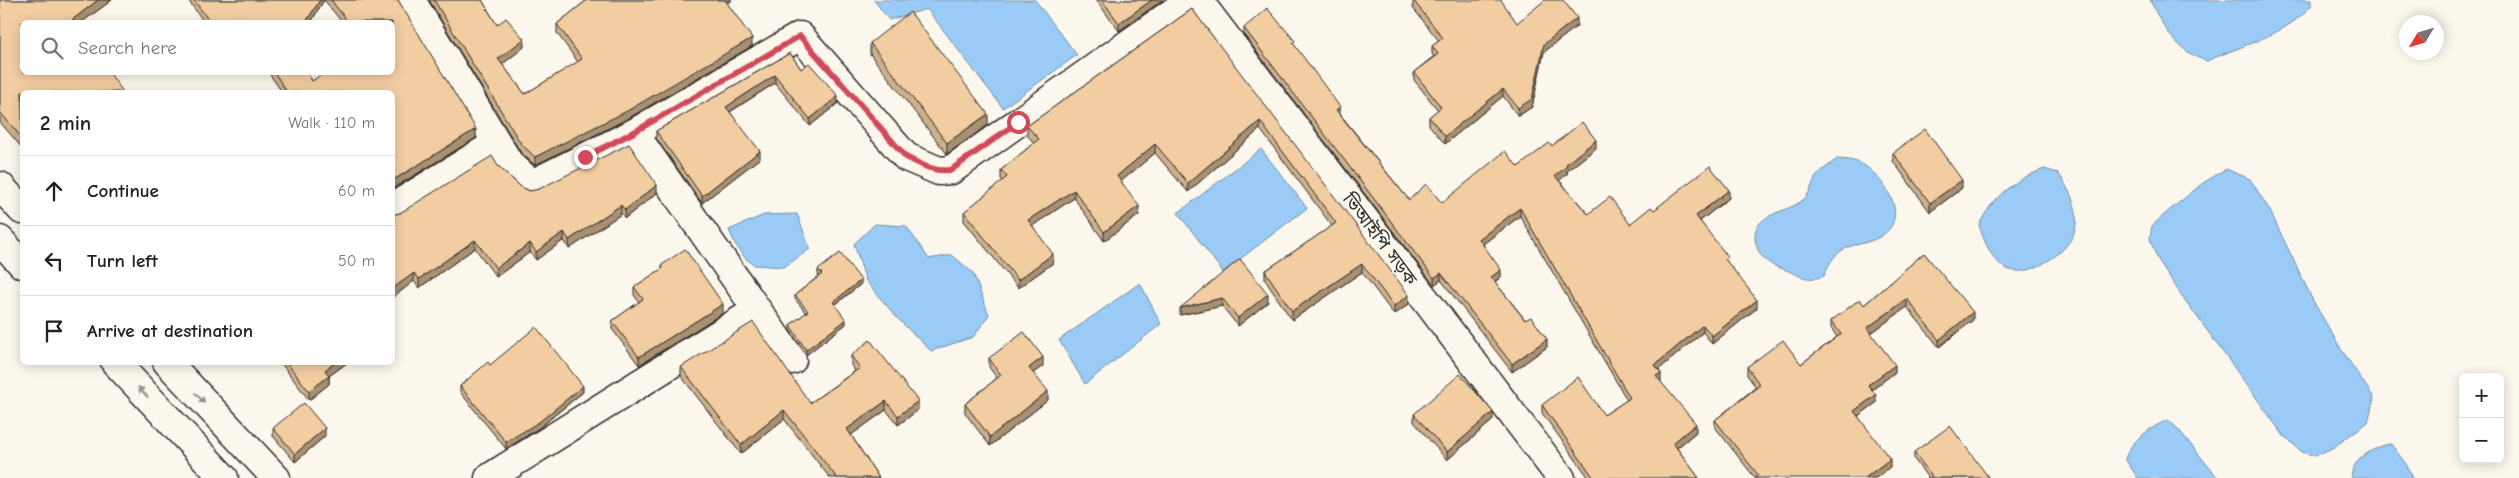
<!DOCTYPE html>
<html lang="en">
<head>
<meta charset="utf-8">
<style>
  :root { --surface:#fff; --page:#f6f6f6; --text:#202124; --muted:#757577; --line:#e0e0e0 }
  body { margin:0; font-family:"Comic Neue","Noto Sans Bengali",sans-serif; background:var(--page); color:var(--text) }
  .controls { position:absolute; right:15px; bottom:15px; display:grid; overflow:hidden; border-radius:8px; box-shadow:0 2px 12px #0003 }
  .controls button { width:45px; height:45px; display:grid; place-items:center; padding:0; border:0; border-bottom:1px solid var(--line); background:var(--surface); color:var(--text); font:25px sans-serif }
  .compass { position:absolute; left:2399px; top:15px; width:45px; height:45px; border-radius:50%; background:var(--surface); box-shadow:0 2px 12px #0003; rotate:232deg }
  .stop { position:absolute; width:15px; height:15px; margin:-11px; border:4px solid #d1495b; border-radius:50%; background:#fff }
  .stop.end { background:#d1495b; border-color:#fff; box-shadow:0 1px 5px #0008 }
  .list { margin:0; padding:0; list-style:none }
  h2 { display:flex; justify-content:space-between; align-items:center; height:65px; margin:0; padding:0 20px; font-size:21px }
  h2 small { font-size:16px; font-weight:400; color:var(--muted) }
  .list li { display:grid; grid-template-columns:32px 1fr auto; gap:15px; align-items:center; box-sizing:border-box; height:70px; padding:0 20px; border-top:1px solid var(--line) }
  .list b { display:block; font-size:19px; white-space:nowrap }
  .list em { font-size:16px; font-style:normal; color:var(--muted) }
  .icon { flex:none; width:28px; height:28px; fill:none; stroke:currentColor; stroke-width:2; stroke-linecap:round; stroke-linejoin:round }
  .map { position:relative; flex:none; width:2519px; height:478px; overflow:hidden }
  .search { position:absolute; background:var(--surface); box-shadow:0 2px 12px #0003; left:20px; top:20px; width:375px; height:55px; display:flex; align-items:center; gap:12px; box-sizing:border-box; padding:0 18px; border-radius:8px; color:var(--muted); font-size:19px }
  .panel { position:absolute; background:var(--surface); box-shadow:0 2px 12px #0003; left:20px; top:90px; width:375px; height:275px; border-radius:8px }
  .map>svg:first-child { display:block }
  .water { fill:#9acbf7; stroke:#6e8ba5 }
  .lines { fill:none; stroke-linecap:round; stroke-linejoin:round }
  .minor-casing { stroke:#2b2b2b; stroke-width:31 }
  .primary-casing { stroke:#2b2b2b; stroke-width:31 }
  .minor { stroke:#fbf7ec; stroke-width:28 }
  .primary { stroke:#fbf7ec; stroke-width:28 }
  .wall { fill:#d0b08b; stroke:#2b2b2b }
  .shaded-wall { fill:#a99071; stroke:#2b2b2b }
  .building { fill:#f2cda2; stroke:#2b2b2b }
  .oneway { fill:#93918c }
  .route { stroke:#d1495b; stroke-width:6 }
  .labels { text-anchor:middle; stroke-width:4; stroke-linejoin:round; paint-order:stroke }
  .street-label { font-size:18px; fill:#2b2b2b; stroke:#fbf7ec }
</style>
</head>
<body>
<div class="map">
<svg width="2519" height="478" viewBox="0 0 2519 478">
  <rect width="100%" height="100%" fill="#fbf7ec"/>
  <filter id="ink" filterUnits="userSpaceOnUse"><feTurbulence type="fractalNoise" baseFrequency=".02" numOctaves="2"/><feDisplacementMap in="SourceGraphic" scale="10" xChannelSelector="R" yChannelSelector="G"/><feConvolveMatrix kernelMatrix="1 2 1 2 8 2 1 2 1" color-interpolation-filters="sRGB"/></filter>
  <g filter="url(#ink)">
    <path class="water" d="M 874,0 L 1035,0 L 1077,55 L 1003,108 L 927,9 L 889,20 Z
      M 2150,0 L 2311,0 L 2311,6 C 2286,35 2242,45 2207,61 C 2178,53 2162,26 2150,0 Z
      M 1261,149 L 1307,208 L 1223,272 L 1178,213 Z
      M 1837,159 C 1860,160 1868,165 1882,183 C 1900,206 1901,231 1870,241 C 1860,245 1851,244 1841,251 C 1832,257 1828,266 1824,276 C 1803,283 1797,272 1777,267 C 1770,265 1761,257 1758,250 C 1743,213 1787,214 1803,200 C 1811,193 1811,185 1816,177 C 1822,170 1829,165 1837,159 Z
      M 2044,169 L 2058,173 C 2081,206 2087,237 2049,260 C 2009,286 1991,264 1979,225 C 1994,195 2013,181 2044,169 Z
      M 2226,169 L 2250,179 L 2269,209 L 2313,301 L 2341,349 L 2374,398 L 2368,422 L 2334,447 L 2315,456 L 2302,452 L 2284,436 L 2182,296 L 2157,258 L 2150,239 L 2152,226 L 2165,214 L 2203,183 Z
      M 797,214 L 810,249 L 784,267 L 755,265 L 746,259 L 735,244 L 729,230 L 764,215 Z
      M 875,224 L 906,226 L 929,259 L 952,255 L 973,273 L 989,315 L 973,337 L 931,351 L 897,318 L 866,281 L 854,244 Z
      M 1140,283 L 1161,324 L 1085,384 L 1059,340 Z
      M 2168,420 L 2178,429 L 2218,478 L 2138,478 L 2125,459 C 2130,441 2151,427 2168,420 Z
      M 2391,444 L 2406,464 L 2413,478 L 2352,478 C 2348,461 2377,445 2391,444 Z"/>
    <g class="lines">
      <defs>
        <path id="minor" d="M 411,0 L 509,163 L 532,184 L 634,133 L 800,36 L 906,157 L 939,171 L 951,170 L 1190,0
          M 1198,0 L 1561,478
          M 634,133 L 792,360
          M 392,208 L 497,143
          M 489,478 L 757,310"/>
        <path id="primary" d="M 0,186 L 22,210
          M 0,240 L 22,264
          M 115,362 L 224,478
          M 167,362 L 276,478"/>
      </defs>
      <use href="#minor" class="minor-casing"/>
      <use href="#primary" class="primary-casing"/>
      <use href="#minor" class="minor"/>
      <use href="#primary" class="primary"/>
    </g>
    <path class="wall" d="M 0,0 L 112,0 L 82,22 L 22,22 L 22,148 L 0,122 Z
      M 188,0 L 398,0 L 476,138 L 392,189 L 392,92 L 282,92 L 268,72 L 307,72 L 312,81 L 392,72 L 392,22 L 342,22 L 324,0 L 311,22 L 204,22 Z
      M 429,0 L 482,0 L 497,25 L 524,47 L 502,64 L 525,94 L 578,62 L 557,33 L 557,24 L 587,0 L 732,0 L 727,3 L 752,46 L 627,119 L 535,165 L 521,153 Z
      M 1096,0 L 1163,0 L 1119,31 Z
      M 1413,0 L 1517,23 L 1577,26 L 1544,52 L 1532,107 L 1518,116 L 1503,96 L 1445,144 L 1429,125 L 1429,117 L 1438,110 L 1414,80 L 1414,72 L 1434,56 L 1432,54 L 1432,46 L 1439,41 L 1413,8 Z
      M 1192,9 L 1409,304 L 1394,315 L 1362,272 L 1292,320 L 1265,280 L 1265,271 L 1332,226 L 1260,129 L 1188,192 L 1155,153 L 1121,181 L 1139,215 L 1104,241 L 1074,198 L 1032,226 L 1053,263 L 1018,288 L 964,221 L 964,212 L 1003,181 L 1001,179 L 1001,170 L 1034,143 L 1027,135 L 1027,126 Z
      M 1244,28 L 1295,46 L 1340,114 L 1409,200 L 1442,203 L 1518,167 L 1552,146 L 1596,148 L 1567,171 L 1567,174 L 1559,180 L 1588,214 L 1630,224 L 1654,210 L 1729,198 L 1700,221 L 1757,308 L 1712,344 L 1703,332 L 1658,370 L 1661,381 L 1660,381 L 1696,432 L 1677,448 L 1699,478 L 1589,478 L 1542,413 L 1542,405 L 1604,415 L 1627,400 L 1520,216 L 1483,244 L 1501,277 L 1495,282 L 1547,347 L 1512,372 L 1441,280 L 1434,285 L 1244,35 Z
      M 870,43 L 988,125 L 947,154 L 870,54 Z
      M 790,53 L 801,69 L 838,103 L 810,126 L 775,83 L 730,112 L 760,158 L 702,203 L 656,138 L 656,131 Z
      M 1893,153 L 1962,188 L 1930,212 L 1893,161 Z
      M 498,166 L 521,187 L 530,191 L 657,193 L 625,218 L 621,214 L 569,249 L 564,240 L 536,260 L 530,252 L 496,277 L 475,248 L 419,288 L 414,281 L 392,298 L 392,215 L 400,213 Z
      M 1924,253 L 1973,320 L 1939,347 L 1907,307 L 1871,333 L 1895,372 L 1872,390 L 1876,403 L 1858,416 L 1890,467 L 1755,478 L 1715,427 L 1715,420 L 1756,387 L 1747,375 L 1747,367 L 1801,364 L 1837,337 L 1831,328 L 1831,321 L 1864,305 Z
      M 1240,259 L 1268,302 L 1238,326 L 1222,306 L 1180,315 Z
      M 662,265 L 723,313 L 639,365 L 612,329 L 612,321 L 639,302 L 634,295 L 634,287 L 662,269 Z
      M 818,270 L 861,284 L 835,305 L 846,324 L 806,355 L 790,330 L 790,325 L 806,313 L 795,299 L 795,295 L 819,276 L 818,274 Z
      M 851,356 L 918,410 L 898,425 L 886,410 L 851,435 L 879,478 L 830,478 L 784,419 L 741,454 L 681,376 L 681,367 L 810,403 L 855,371 L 851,365 Z
      M 989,358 L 1043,366 L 1033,373 L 1048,400 L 990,446 L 965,413 L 965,404 L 997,378 L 989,367 Z
      M 280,362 L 348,362 L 329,376 L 329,384 L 309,400 Z
      M 490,365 L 583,392 L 539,428 L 506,449 L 460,392 L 460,386 Z
      M 1414,414 L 1493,420 L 1447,460 L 1414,422 Z
      M 273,428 L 325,436 L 295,462 L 273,436 Z
      M 1914,452 L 1989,478 L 1928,478 L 1914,459 Z"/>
    <path class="shaded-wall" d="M 98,0 L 112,0 L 82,22 L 72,22 L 72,20 Z
      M 320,0 L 324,0 L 311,22 L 306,22 Z
      M 723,0 L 732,0 L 723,6 Z
      M 1152,0 L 1163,0 L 1119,31 L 1119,23 Z
      M 238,18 L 238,22 L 231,22 Z
      M 1577,18 L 1577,26 L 1544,52 L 1532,107 L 1518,116 L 1518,108 L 1544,44 Z
      M 752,38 L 752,46 L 627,119 L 535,165 L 535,157 Z
      M 524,39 L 524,47 L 498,68 L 498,59 Z
      M 775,75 L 775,83 L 726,114 L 726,107 Z
      M 1503,89 L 1503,96 L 1445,144 L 1445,136 Z
      M 838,96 L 838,103 L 810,126 L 810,119 Z
      M 1340,107 L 1340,114 L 1336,110 Z
      M 988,114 L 988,125 L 947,154 L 947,143 Z
      M 1260,121 L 1260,129 L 1188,192 L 1188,183 Z
      M 476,129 L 476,138 L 392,189 L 392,181 Z
      M 1596,140 L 1596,148 L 1567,171 L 1567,174 L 1555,184 L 1555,176 L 1566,164 Z
      M 1155,144 L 1155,153 L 1117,185 L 1117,176 Z
      M 760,151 L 760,158 L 702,203 L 702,196 Z
      M 1962,180 L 1962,188 L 1930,212 L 1930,203 Z
      M 657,185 L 657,193 L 625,218 L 625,210 Z
      M 1074,190 L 1074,198 L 1028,229 L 1028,220 Z
      M 1729,190 L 1729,198 L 1696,224 L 1696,216 Z
      M 621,205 L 621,214 L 569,249 L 569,240 Z
      M 1139,206 L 1139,215 L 1104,241 L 1104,232 Z
      M 1520,208 L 1520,216 L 1479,247 L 1479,239 Z
      M 564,232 L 564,240 L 536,260 L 536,252 Z
      M 475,240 L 475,248 L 419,288 L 419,279 Z
      M 530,243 L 530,252 L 496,277 L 496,268 Z
      M 1053,254 L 1053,263 L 1018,288 L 1018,280 Z
      M 1362,264 L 1362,272 L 1292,320 L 1292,311 Z
      M 1501,270 L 1501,277 L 1491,284 L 1491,277 Z
      M 414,273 L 414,281 L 392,298 L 392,289 Z
      M 1441,273 L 1441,280 L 1434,285 L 1434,278 Z
      M 861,280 L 861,284 L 833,306 L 833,302 Z
      M 1268,294 L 1268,302 L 1238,326 L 1238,318 Z
      M 1409,295 L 1409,304 L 1394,315 L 1394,306 Z
      M 1222,298 L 1222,306 L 1180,315 L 1180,308 Z
      M 1907,299 L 1907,307 L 1867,336 L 1867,328 Z
      M 1757,300 L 1757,308 L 1712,344 L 1712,336 Z
      M 723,304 L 723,313 L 639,365 L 639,357 Z
      M 1973,312 L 1973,320 L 1939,347 L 1939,340 Z
      M 846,320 L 846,324 L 806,355 L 806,350 Z
      M 1703,325 L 1703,332 L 1655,373 L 1655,365 Z
      M 1547,339 L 1547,347 L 1512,372 L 1512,364 Z
      M 1043,357 L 1043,366 L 1029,376 L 1029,368 Z
      M 336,362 L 348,362 L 329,376 L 329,384 L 309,400 L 309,391 L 325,370 Z
      M 1895,365 L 1895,372 L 1868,393 L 1868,385 Z
      M 1661,373 L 1661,381 L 1656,384 L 1656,376 Z
      M 583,386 L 583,392 L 539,428 L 506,449 L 506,442 Z
      M 1048,391 L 1048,400 L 990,446 L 990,437 Z
      M 1876,395 L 1876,403 L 1854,419 L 1854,411 Z
      M 886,401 L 886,410 L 847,438 L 847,429 Z
      M 918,401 L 918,410 L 898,425 L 898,416 Z
      M 784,410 L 784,419 L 741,454 L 741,445 Z
      M 1493,412 L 1493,420 L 1447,460 L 1447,452 Z
      M 1696,424 L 1696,432 L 1673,451 L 1673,443 Z
      M 325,428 L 325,436 L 295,462 L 295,454 Z
      M 1890,459 L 1890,467 L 1876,478 L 1865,478 Z"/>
    <path class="building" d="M 0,0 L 98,0 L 72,20 L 74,22 L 22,22 L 22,72 L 109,72 L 123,92 L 22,92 L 22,138 L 0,112 Z
      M 194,0 L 320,0 L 306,22 L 241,22 L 238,18 L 231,22 L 210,22 Z
      M 331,0 L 398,0 L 476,129 L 392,181 L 392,92 L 287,92 L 274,72 L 307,72 L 312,81 L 325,72 L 392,72 L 392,22 L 348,22 Z
      M 434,0 L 482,0 L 497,25 L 506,18 L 524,39 L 498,59 L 525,94 L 582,59 L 557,24 L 587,0 L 725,0 L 752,38 L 627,111 L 535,157 L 521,144 Z
      M 1102,0 L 1152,0 L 1119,23 Z
      M 1413,0 L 1501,0 L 1517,23 L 1545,0 L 1563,0 L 1577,18 L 1544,44 L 1532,99 L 1518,108 L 1503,89 L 1445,136 L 1429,117 L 1441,107 L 1414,72 L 1438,54 L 1432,46 L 1443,38 Z
      M 1267,8 L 1295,41 L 1293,43 L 1340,107 L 1336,110 L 1409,200 L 1426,184 L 1442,203 L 1505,151 L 1518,167 L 1549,143 L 1552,146 L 1582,122 L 1596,140 L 1566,164 L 1567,166 L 1555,176 L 1588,214 L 1610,197 L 1630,224 L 1651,207 L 1654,210 L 1710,166 L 1729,190 L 1696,216 L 1728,257 L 1725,259 L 1757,300 L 1712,336 L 1703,325 L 1655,365 L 1661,373 L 1656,376 L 1696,424 L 1673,443 L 1699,478 L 1594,478 L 1542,405 L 1578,377 L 1604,415 L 1630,398 L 1520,208 L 1479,239 L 1501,270 L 1491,277 L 1525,320 L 1531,317 L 1547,339 L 1512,364 L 1441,273 L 1434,278 L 1244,28 Z
      M 1192,9 L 1409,295 L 1394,306 L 1362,264 L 1292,311 L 1265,271 L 1336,223 L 1260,121 L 1188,183 L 1155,144 L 1117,176 L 1139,206 L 1104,232 L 1074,190 L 1028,220 L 1053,254 L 1018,280 L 964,212 L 1007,177 L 1001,170 L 1039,139 L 1027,126 Z
      M 910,12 L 988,114 L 947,143 L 870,43 Z
      M 790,53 L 801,69 L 809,63 L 838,96 L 810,119 L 775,75 L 726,107 L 760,151 L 702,196 L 656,131 Z
      M 1925,129 L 1962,180 L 1930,203 L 1893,153 Z
      M 629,144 L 657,185 L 625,210 L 621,205 L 569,240 L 564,232 L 536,252 L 530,243 L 496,268 L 475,240 L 419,279 L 414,273 L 392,289 L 392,215 L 400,213 L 492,156 L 498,166 L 521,187 L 530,191 L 539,189 Z
      M 685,249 L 723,304 L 639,357 L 612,321 L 643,299 L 634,287 L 663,268 L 662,265 Z
      M 840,253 L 861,280 L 833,302 L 846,320 L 806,350 L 790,325 L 808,311 L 795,295 L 822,274 L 818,270 Z
      M 1924,253 L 1973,312 L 1939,340 L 1907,299 L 1867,328 L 1895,365 L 1868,385 L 1876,395 L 1854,411 L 1890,459 L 1865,478 L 1755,478 L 1758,475 L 1715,420 L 1760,385 L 1747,367 L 1783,340 L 1801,364 L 1841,334 L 1831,321 L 1860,299 L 1864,305 Z
      M 1240,259 L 1268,294 L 1238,318 L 1222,298 L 1180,308 Z
      M 753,322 L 810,403 L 860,368 L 851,356 L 870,340 L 918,401 L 898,416 L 886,401 L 847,429 L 879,478 L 837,478 L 784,410 L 741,445 L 681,367 Z
      M 536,327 L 583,386 L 539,422 L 506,442 L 460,386 L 488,362 L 490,365 Z
      M 1024,332 L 1043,357 L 1029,368 L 1048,391 L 990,437 L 965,404 L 1001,375 L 989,358 Z
      M 286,362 L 336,362 L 325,370 L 329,376 L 309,391 Z
      M 1460,374 L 1493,412 L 1447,452 L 1414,414 Z
      M 304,403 L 325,428 L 295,454 L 273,428 Z
      M 1950,426 L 1989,478 L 1933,478 L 1914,452 Z"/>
    <defs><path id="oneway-solid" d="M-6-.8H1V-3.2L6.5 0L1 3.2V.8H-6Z" transform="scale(1.25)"/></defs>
    <g class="oneway">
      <use href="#oneway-solid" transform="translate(143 392) rotate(-133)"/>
      <use href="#oneway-solid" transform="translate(200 398) rotate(47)"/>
    </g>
  </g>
  <g class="lines" filter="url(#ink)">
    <path class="route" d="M 585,157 L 634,132 L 800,36 L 906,157 C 921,165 934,172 951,170 L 1018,122"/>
  </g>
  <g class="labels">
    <g class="street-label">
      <text transform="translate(1380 239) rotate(53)" y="6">ভিআইপি সড়ক</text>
    </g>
  </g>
</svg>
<div class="controls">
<button>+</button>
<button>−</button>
</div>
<svg class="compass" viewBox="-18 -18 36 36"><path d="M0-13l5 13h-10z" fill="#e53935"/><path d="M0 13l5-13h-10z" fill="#757577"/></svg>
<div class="stop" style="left:1018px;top:122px"></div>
<div class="stop end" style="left:585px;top:157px"></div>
<div class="search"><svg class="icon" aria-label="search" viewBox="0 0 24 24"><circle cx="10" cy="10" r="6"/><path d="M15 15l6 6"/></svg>Search here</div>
<section class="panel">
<h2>2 min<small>Walk · 110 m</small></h2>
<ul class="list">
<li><svg class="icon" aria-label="ahead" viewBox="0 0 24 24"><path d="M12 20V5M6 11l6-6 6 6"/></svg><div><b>Continue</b></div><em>60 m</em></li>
<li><svg class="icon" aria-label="left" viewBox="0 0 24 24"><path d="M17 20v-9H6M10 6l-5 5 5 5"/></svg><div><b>Turn left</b></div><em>50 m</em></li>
<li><svg class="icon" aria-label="arrive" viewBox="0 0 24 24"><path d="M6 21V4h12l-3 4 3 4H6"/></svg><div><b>Arrive at destination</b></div></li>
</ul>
</section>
</div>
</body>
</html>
